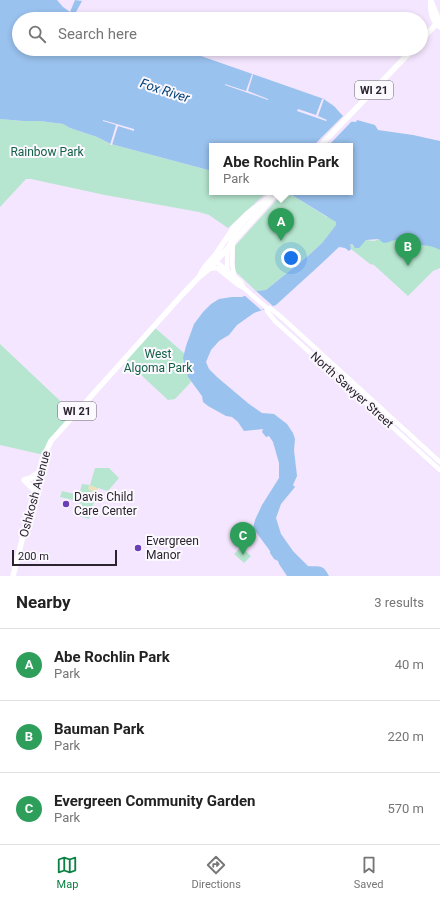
<!DOCTYPE html>
<html lang="en">
<head>
<meta charset="utf-8">
<style>
  :root { --surface:#fff; --page:#f6f6f6; --text:#222; --muted:#767676; --line:#e0e0e0; --accent:#0b8043 }
  body { margin:0; font-family:Roboto,sans-serif; background:var(--page); color:var(--text) }
  .scale { position:absolute; left:12px; bottom:10px; width:105px; box-sizing:border-box; padding-left:4px; border:2px solid #2b242f; border-top:0; font-size:11px; line-height:14px; white-space:nowrap; color:#2b242f; -webkit-text-stroke:3px #fbf8fe; paint-order:stroke }
  .you { position:absolute; left:291px; top:258px; width:14px; height:14px; margin:-10px; border:3px solid #fff; border-radius:50%; background:#1a73e8; box-shadow:0 0 0 6px #1a73e833 }
  .badge { display:grid; place-items:center; width:26px; height:26px; border-radius:50%; background:var(--accent); color:#fff; font-size:13px; font-weight:700 }
  .pin { position:absolute; translate:-50% -33px; filter:drop-shadow(0 1px 2px #0008) }
  .pin::after { content:''; position:absolute; top:21px; width:14px; height:12px; background:inherit; clip-path:polygon(0 0,100% 0,50% 100%) }
  .popup { position:absolute; left:209px; top:143px; width:144px; height:52px; box-sizing:border-box; display:grid; place-content:center; border-radius:0px; background:var(--surface); filter:drop-shadow(0 1px 3px #0005); font-size:13px; white-space:nowrap; color:var(--muted) }
  .popup b { font-size:15px; color:var(--text) }
  .popup::after { content:''; position:absolute; left:50%; top:100%; margin-left:-8px; border:8px solid transparent; border-top-color:var(--surface) }
  .list { margin:0; padding:0; list-style:none }
  h2 { display:flex; justify-content:space-between; align-items:center; height:52px; margin:0; padding:0 16px; font-size:17px }
  h2 small { font-size:13px; font-weight:400; color:var(--muted) }
  .list li { display:grid; grid-template-columns:26px 1fr auto; gap:12px; align-items:center; box-sizing:border-box; height:72px; padding:0 16px; border-top:1px solid var(--line) }
  .list b { display:block; font-size:15px; white-space:nowrap }
  .list p { margin:0; font-size:13px; white-space:nowrap; color:var(--muted) }
  .list em { font-size:13px; font-style:normal; color:var(--muted) }
  .icon { flex:none; width:22px; height:22px; fill:none; stroke:currentColor; stroke-width:2; stroke-linecap:round; stroke-linejoin:round }
  .map { position:relative; flex:none; width:440px; height:576px; overflow:hidden }
  .search { position:absolute; background:var(--surface); box-shadow:0 2px 6px #0003; left:12px; right:12px; top:12px; height:44px; display:flex; align-items:center; gap:10px; box-sizing:border-box; padding:0 14px; border-radius:22px; color:var(--muted); font-size:15px }
  .sheet { height:268px; background:var(--surface) }
  nav { display:flex; justify-content:space-around; align-items:center; box-sizing:border-box; height:56px; border-top:1px solid var(--line); background:var(--surface); font-size:11px; color:var(--muted) }
  nav a { display:grid; justify-items:center; gap:2px }
  nav .on { color:var(--accent) }
  .map>svg:first-child { display:block }
  .green { fill:#b6e6cf }
  .sand { fill:#ece3bd }
  .water { fill:#9ac2ee }
  .pier { fill:#f4e6fe }
  .lines { fill:none; stroke-linecap:round; stroke-linejoin:round }
  .minor { stroke:#fff; stroke-width:4.5 }
  .major { stroke:#fff; stroke-width:5.5 }
  .poi-dot { fill:#693eb6; stroke:#fbf8fe; stroke-width:1.5 }
  .labels { text-anchor:middle; stroke-width:4; stroke-linejoin:round; paint-order:stroke }
  .shield { fill:#fbf8fe; stroke:#69646d; stroke-width:1 }
  .shield-label { font-size:11px; font-weight:bold; fill:#2b242f }
  .park-label { font-size:12px; fill:#136146; stroke:#fbf8fe }
  .street-label { font-size:12px; fill:#2b242f; stroke:#fbf8fe }
  .poi-label { font-size:12px; fill:#2b242f; stroke:#fbf8fe; text-anchor:start }
  .water-label { font-size:13px; font-style:italic; fill:#044277; stroke:#fbf8fe }
</style>
</head>
<body>
<div class="map">
<svg width="440" height="576" viewBox="0 0 440 576">
  <rect width="100%" height="100%" fill="#f4e6fe"/>
  <path class="green" d="M 0,119 L 23,121 L 40,121 L 63,124 L 70,128 L 97,137 L 111,144 L 212,171 L 212,192 L 267,192 L 228,228 L 209,215 L 199,212 L 105,195 L 31,179 L 26,179 L 0,207 Z
    M 284,192 L 287,192 L 327,217 L 329,217 L 336,222 L 337,224 L 322,243 L 309,255 L 266,290 L 256,291 L 235,271 L 235,246 Z
    M 379,239 L 396,239 L 412,244 L 432,245 L 440,250 L 440,268 L 433,271 L 408,296 L 374,265 L 370,264 L 351,249 L 350,244 L 352,244 L 353,247 L 366,240 L 374,241 Z
    M 154,327 L 185,354 C 183,364 186,373 191,382 L 175,399 L 168,400 L 124,359 Z
    M 0,344 L 74,414 L 44,455 L 0,445 Z
    M 95,468 L 109,468 L 119,478 L 108,491 L 98,488 L 89,519 L 79,516 L 82,504 L 77,502 L 77,501 L 60,497 L 62,491 L 79,495 L 82,484 L 90,485 Z
    M 241,547 L 251,556 L 244,563 L 234,554 Z"/>
  <path class="sand" d="M 89,485 L 98,488 L 97,492 L 96,492 L 94,499 L 90,497 L 92,491 L 88,489 Z"/>
  <path class="water" d="M 0,0 L 57,0 L 63,7 L 70,12 L 75,0 L 82,1 L 76,12 L 96,19 L 19,19 L 19,49 L 181,49 L 324,99 C 327,102 332,104 335,107 C 341,114 347,122 356,122 L 357,120 L 375,125 L 378,130 L 413,135 L 440,141 L 440,250 C 429,244 423,246 412,244 C 407,243 401,240 396,240 C 389,240 385,247 379,239 L 366,240 L 359,248 L 355,248 L 352,244 L 350,244 L 351,249 L 349,251 L 345,248 L 339,247 L 321,264 L 276,305 L 254,313 L 237,325 L 229,335 L 219,341 L 211,350 L 206,362 L 209,369 L 217,377 L 249,404 L 262,413 L 274,414 L 287,424 L 293,433 L 295,439 L 294,450 L 297,476 L 293,485 L 295,487 L 281,504 L 276,518 L 281,534 L 293,551 L 308,566 C 320,567 323,564 329,576 L 287,576 L 279,564 L 278,561 L 274,559 L 270,553 L 270,551 L 253,528 L 255,520 L 262,505 L 279,478 L 279,463 L 273,442 L 269,436 L 266,437 L 262,432 L 263,429 L 244,431 L 238,422 L 232,417 L 226,416 L 208,406 L 203,402 L 202,396 L 188,377 L 183,358 L 186,346 L 194,324 L 203,312 L 211,304 L 219,299 L 232,297 L 242,297 L 256,291 L 266,290 L 309,255 L 322,243 L 336,225 L 336,222 L 287,192 L 350,192 L 350,146 L 212,146 L 212,171 L 111,144 L 97,137 L 70,128 L 63,124 L 40,121 L 23,121 L 0,119 Z"/>
  <path class="pier" d="M 252,74 L 253,75 L 248,91 L 268,99 L 268,100 L 225,85 L 225,84 L 246,91 Z
    M 322,99 L 324,99 L 318,116 L 327,120 L 326,121 L 297,111 L 298,109 L 316,115 Z
    M 344,115 L 352,121 L 328,146 L 313,146 Z
    M 103,120 L 134,129 L 134,131 L 118,126 L 112,145 L 110,145 L 116,125 L 103,121 Z
    M 256,291 L 273,306 L 261,310 L 244,295 Z"/>
  <g class="lines">
    <path class="minor" d="M 233,243 L 232,264 L 234,274
      M 213,261 L 218,263 L 234,276 L 241,282 L 244,288 L 267,308 L 270,308 L 280,316 L 440,462
      M 209,269 L 217,268 L 238,285 L 244,288
      M 231,279 C 227,273 227,268 227,261 C 227,236 241,226 257,208
      M 267,308 L 267,311 L 275,321 L 440,470"/>
    <path class="major" d="M 431,1 C 430,10 432,22 440,27
      M 431,1 L 439,21
      M 421,40 L 440,20
      M 320,146 L 413,49
      M 200,275 L 204,268 L 216,254 L 234,227 L 248,213 L 262,203 L 274,192
      M 34,490 L 24,480 L 31,478 L 39,472
      M 13,576 L 42,460 L 51,441 L 181,296 L 199,277 L 209,269 L 278,192"/>
  </g>
  <g class="poi-dot">
    <circle cx="66" cy="504" r="4"/>
    <circle cx="138" cy="548" r="4"/>
  </g>
  <g class="labels">
    <g class="shield">
      <rect x="355" y="81" width="38" height="18" rx="3"/>
      <rect x="58" y="402" width="38" height="18" rx="3"/>
    </g>
    <g class="shield-label">
      <text x="374" y="94">WI 21</text>
      <text x="77" y="415">WI 21</text>
    </g>
    <g class="park-label">
      <text x="47" y="156">Rainbow Park</text>
      <text x="158" y="358">West<tspan x="158" dy="14">Algoma Park</tspan></text>
    </g>
    <g class="street-label">
      <text transform="translate(352 390) rotate(42)" y="4">North Sawyer Street</text>
      <text transform="translate(35 494) rotate(-75)" y="4">Oshkosh Avenue</text>
    </g>
    <g class="poi-label">
      <text x="74" y="501">Davis Child<tspan x="74" dy="14">Care Center</tspan></text>
      <text x="146" y="545">Evergreen<tspan x="146" dy="14">Manor</tspan></text>
    </g>
    <g class="water-label">
      <text transform="translate(165 90) rotate(18)" y="5">Fox River</text>
    </g>
  </g>
</svg>
<div class="scale">200 m</div>
<div class="you"></div>
<div class="pin badge" style="left:281px;top:241px;background:#2e9e5b">A</div>
<div class="popup"><b>Abe Rochlin Park</b>Park</div>
<div class="pin badge" style="left:408px;top:266px;background:#2e9e5b">B</div>
<div class="pin badge" style="left:243px;top:555px;background:#2e9e5b">C</div>
<div class="search"><svg class="icon" aria-label="search" viewBox="0 0 24 24"><circle cx="10" cy="10" r="6"/><path d="M15 15l6 6"/></svg>Search here</div>
</div>
<section class="sheet">
<h2>Nearby<small>3 results</small></h2>
<ul class="list">
<li><span class="badge" style="background:#2e9e5b">A</span><div><b>Abe Rochlin Park</b><p>Park</p></div><em>40 m</em></li>
<li><span class="badge" style="background:#2e9e5b">B</span><div><b>Bauman Park</b><p>Park</p></div><em>220 m</em></li>
<li><span class="badge" style="background:#2e9e5b">C</span><div><b>Evergreen Community Garden</b><p>Park</p></div><em>570 m</em></li>
</ul>
</section>
<nav>
<a class="on"><svg class="icon" aria-label="map" viewBox="0 0 24 24"><path d="M3 6l6-2 6 2 6-2v14l-6 2-6-2-6 2zM9 4v14M15 6v14"/></svg>Map</a>
<a><svg class="icon" aria-label="directions" viewBox="0 0 24 24"><path d="M12 3l9 9-9 9-9-9zM9 14v-3h6M13 9l2 2-2 2"/></svg>Directions</a>
<a><svg class="icon" aria-label="saved" viewBox="0 0 24 24"><path d="M7 4h10v16l-5-4-5 4z"/></svg>Saved</a>
</nav>
</body>
</html>
